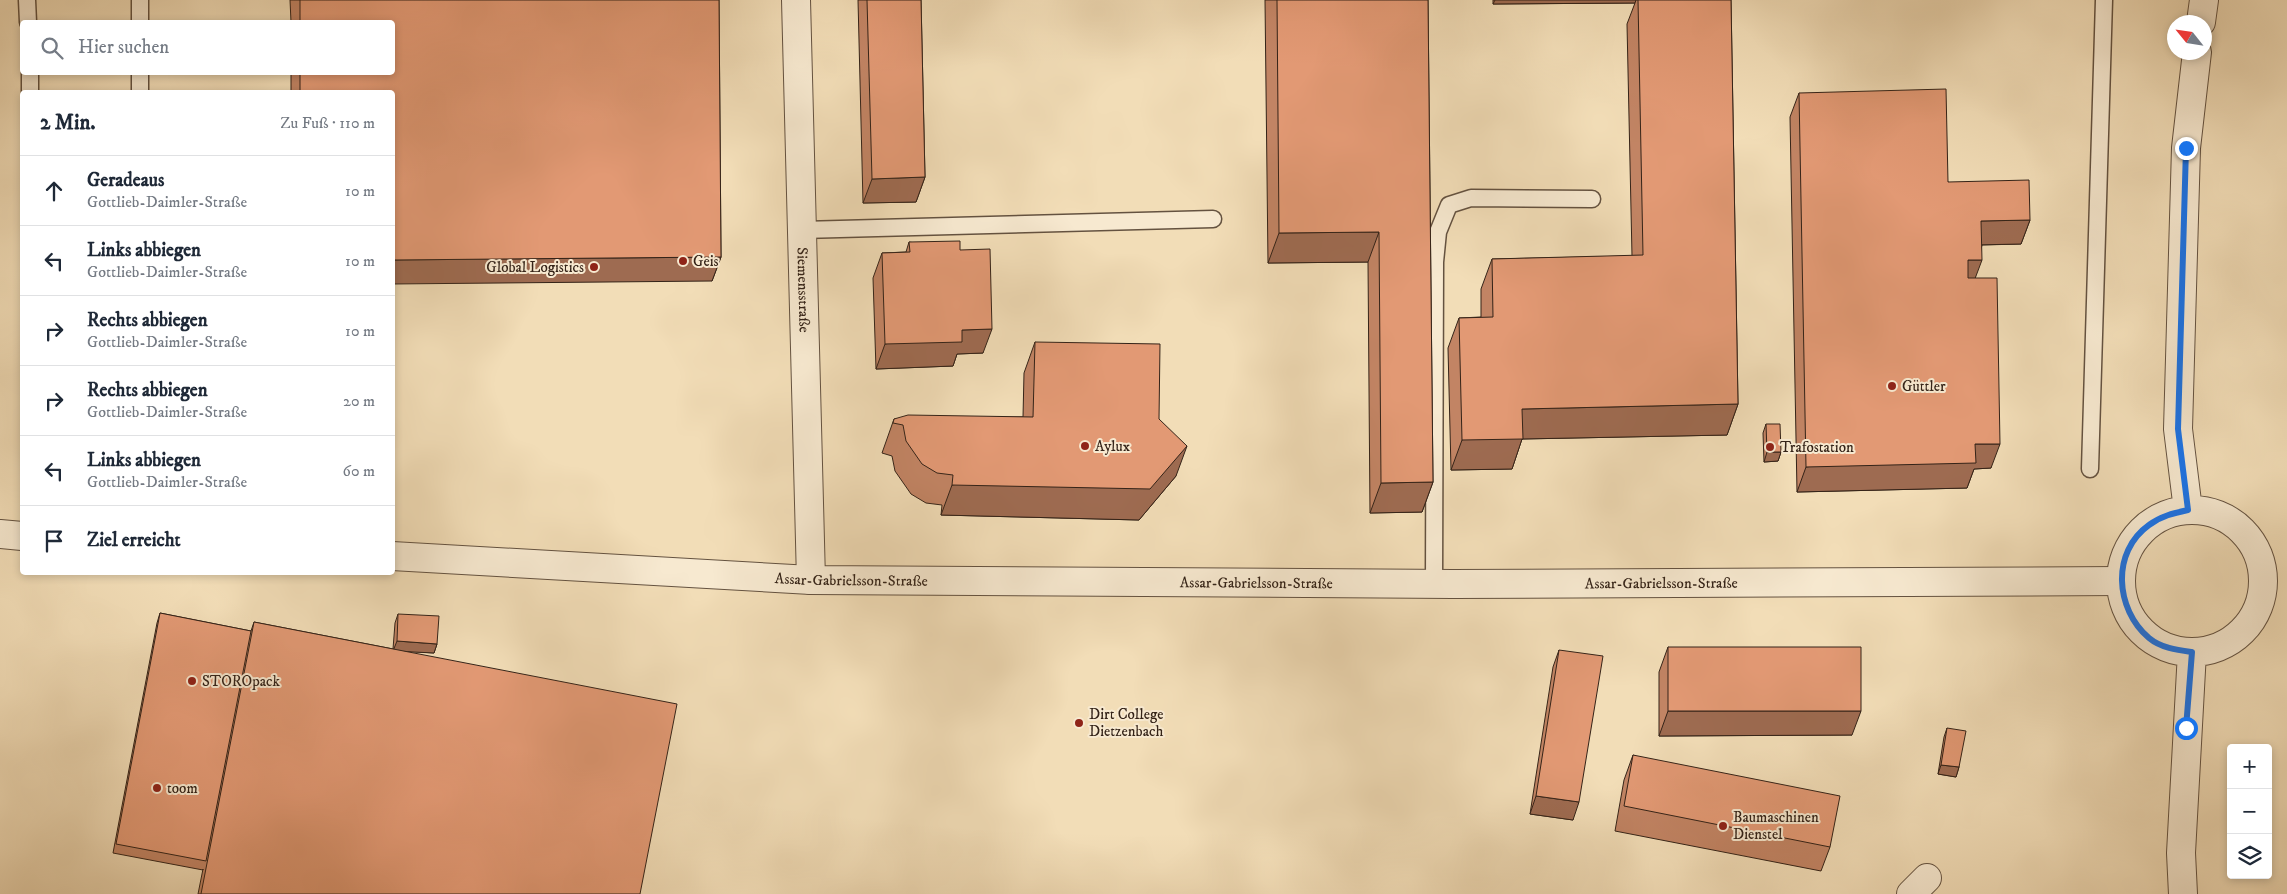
<!DOCTYPE html>
<html lang="de">
<head>
<meta charset="utf-8">
<style>
  :root { --surface:#fff; --page:#f2f2f3; --text:#1f2937; --muted:#747a83; --line:#e0e1e3 }
  body { margin:0; font-family:"IM FELL DW Pica",serif; background:var(--page); color:var(--text) }
  .controls { position:absolute; right:15px; bottom:15px; display:grid; overflow:hidden; border-radius:5px; box-shadow:0 2px 8px #0003 }
  .controls button { width:45px; height:45px; display:grid; place-items:center; padding:0; border:0; border-bottom:1px solid var(--line); background:var(--surface); color:var(--text); font:25px sans-serif }
  .compass { position:absolute; left:2167px; top:15px; width:45px; height:45px; border-radius:50%; background:var(--surface); box-shadow:0 2px 8px #0003; rotate:300deg }
  .stop { position:absolute; width:15px; height:15px; margin:-11px; border:4px solid #1a73e8; border-radius:50%; background:#fff }
  .stop.end { background:#1a73e8; border-color:#fff; box-shadow:0 1px 5px #0008 }
  .list { margin:0; padding:0; list-style:none }
  h2 { display:flex; justify-content:space-between; align-items:center; height:65px; margin:0; padding:0 20px; font-size:21px }
  h2 small { font-size:16px; font-weight:400; color:var(--muted) }
  .list li { display:grid; grid-template-columns:32px 1fr auto; gap:15px; align-items:center; box-sizing:border-box; height:70px; padding:0 20px; border-top:1px solid var(--line) }
  .list b { display:block; font-size:19px; white-space:nowrap }
  .list p { margin:0; font-size:16px; white-space:nowrap; color:var(--muted) }
  .list em { font-size:16px; font-style:normal; color:var(--muted) }
  .icon { flex:none; width:28px; height:28px; fill:none; stroke:currentColor; stroke-width:2; stroke-linecap:round; stroke-linejoin:round }
  .map { position:relative; flex:none; width:2287px; height:894px; overflow:hidden }
  .search { position:absolute; background:var(--surface); box-shadow:0 2px 8px #0003; left:20px; top:20px; width:375px; height:55px; display:flex; align-items:center; gap:12px; box-sizing:border-box; padding:0 18px; border-radius:5px; color:var(--muted); font-size:19px }
  .panel { position:absolute; background:var(--surface); box-shadow:0 2px 8px #0003; left:20px; top:90px; width:375px; height:485px; border-radius:5px }
  .map>svg:first-child { display:block }
  .lines { fill:none; stroke-linecap:round; stroke-linejoin:round }
  .service-casing { stroke:#645240; stroke-width:19 }
  .minor-casing { stroke:#645240; stroke-width:30 }
  .tertiary-casing { stroke:#645240; stroke-width:30 }
  .service { stroke:#f7e9d0; stroke-width:16 }
  .minor { stroke:#f7e9d0; stroke-width:28 }
  .tertiary { stroke:#f7e9d0; stroke-width:28 }
  .wall { fill:#c28464; stroke:#342318 }
  .shaded-wall { fill:#9e6b51; stroke:#342318 }
  .building { fill:#e29974; stroke:#342318 }
  .route { stroke:#1a73e8; stroke-width:6 }
  .poi-dot { fill:#8f2418; stroke:#f7e9d0; stroke-width:2 }
  .labels { text-anchor:middle; stroke-width:4; stroke-linejoin:round; paint-order:stroke }
  .poi-label { font-size:15px; fill:#342318; stroke:#f7e9d0; text-anchor:start }
  .street-label { font-size:15px; fill:#342318; stroke:#f7e9d0 }
</style>
</head>
<body>
<div class="map">
<svg width="2287" height="894" viewBox="0 0 2287 894">
  <rect width="100%" height="100%" fill="#f2ddb7"/>
  <filter id="stains"><feTurbulence type="fractalNoise" baseFrequency=".004" numOctaves="4"/><feColorMatrix values="0 0 0 0 .2 0 0 0 0 .09 0 0 0 0 .02 0 0 0 .5 -.17"/></filter>
  <radialGradient id="worn" r=".72"><stop offset=".6" stop-color="#630" stop-opacity="0"/><stop offset="1" stop-color="#630" stop-opacity=".3"/></radialGradient>
  <g class="lines">
    <defs>
      <path id="service" d="M 27,0 L 28,22
        M 140,0 L 140,22
        M 30,72 L 30,92
        M 140,72 L 140,92
        M 802,230 L 1213,219
        M 2090,469 L 2104,0
        M 1434,584 L 1435,262 L 1438,232 L 1449,205 L 1471,198 L 1592,199"/>
      <g id="minor">
        <path id="s1" d="M 796,0 L 811,580"/>
        <path d="M 0,534 L 22,536"/>
        <path id="s2" d="M 392,556 L 811,580 L 1453,584 L 2121,581"/>
        <path d="M 1911,894 L 1927,878"/>
      </g>
      <path id="tertiary" d="M 2201,22 L 2204,0
        M 2188,510 L 2178,429 L 2186,148 L 2197,52
        M2121 581a71 71 0 1 1 142 0a71 71 0 1 1-142 0Z
        M 2183,894 L 2181,853 L 2192,652"/>
    </defs>
    <use href="#service" class="service-casing"/>
    <use href="#minor" class="minor-casing"/>
    <use href="#tertiary" class="tertiary-casing"/>
    <use href="#service" class="service"/>
    <use href="#minor" class="minor"/>
    <use href="#tertiary" class="tertiary"/>
  </g>
  <path class="wall" d="M 290,0 L 719,0 L 721,257 L 712,281 L 392,92 L 291,92 L 291,72 L 392,72 L 392,22 L 291,22 Z
    M 858,0 L 921,0 L 925,177 L 916,202 L 863,203 Z
    M 1265,0 L 1428,0 L 1433,482 L 1422,512 L 1370,513 L 1368,262 L 1268,263 Z
    M 1493,0 L 1731,0 L 1738,404 L 1727,435 L 1522,439 L 1512,469 L 1451,470 L 1448,348 L 1459,318 L 1481,317 L 1481,289 L 1492,259 L 1632,256 L 1627,24 L 1635,3 L 1493,4 Z
    M 1799,93 L 1948,182 L 2030,220 L 2021,244 L 1982,245 L 1975,278 L 1991,468 L 1974,469 L 1967,488 L 1797,492 L 1790,117 Z
    M 909,242 L 960,250 L 983,353 L 957,354 L 953,366 L 876,369 L 873,278 L 882,253 L 906,252 Z
    M 1035,342 L 1159,419 L 1176,476 L 1139,520 L 941,515 L 942,505 L 926,503 L 911,494 L 895,471 L 892,456 L 882,453 L 894,419 L 1023,417 L 1024,373 Z
    M 1766,424 L 1781,452 L 1778,461 L 1764,462 L 1763,433 Z
    M 160,613 L 251,631 L 254,622 L 393,649 L 395,623 L 398,614 L 437,644 L 434,653 L 403,651 L 640,894 L 198,894 L 203,869 L 203,870 L 113,853 L 157,623 Z
    M 1668,647 L 1852,735 L 1659,736 L 1659,672 Z
    M 1559,650 L 1573,820 L 1530,814 L 1553,667 Z
    M 1947,728 L 1959,767 L 1956,777 L 1938,774 L 1944,737 Z
    M 1633,755 L 1830,847 L 1821,871 L 1615,831 L 1624,780 Z"/>
  <path class="shaded-wall" d="M 1495,0 L 1636,0 L 1635,3 L 1493,4 Z
    M 925,177 L 916,202 L 863,203 L 872,179 Z
    M 2030,220 L 2021,244 L 1972,245 L 1981,221 Z
    M 1379,232 L 1368,262 L 1268,263 L 1279,233 Z
    M 721,257 L 712,281 L 392,284 L 392,260 Z
    M 1968,260 L 1982,260 L 1973,284 L 1959,284 Z
    M 992,329 L 983,353 L 957,354 L 953,366 L 876,369 L 885,344 L 962,330 Z
    M 1738,404 L 1727,435 L 1522,439 L 1512,469 L 1451,470 L 1462,440 L 1522,409 Z
    M 1975,444 L 2000,444 L 1991,468 L 1974,469 L 1967,488 L 1797,492 L 1806,467 Z
    M 1187,446 L 1176,476 L 1139,520 L 941,515 L 952,485 Z
    M 1767,452 L 1781,452 L 1778,461 L 1764,462 Z
    M 1433,482 L 1422,512 L 1370,513 L 1381,483 Z
    M 397,641 L 437,644 L 434,653 L 393,651 Z
    M 1668,711 L 1861,711 L 1852,735 L 1659,736 Z
    M 1941,765 L 1959,767 L 1956,777 L 1938,774 Z
    M 1536,796 L 1579,802 L 1573,820 L 1530,814 Z"/>
  <path class="building" d="M 300,0 L 719,0 L 721,257 L 392,260 L 392,92 L 300,92 L 300,72 L 392,72 L 392,22 L 300,22 Z
    M 867,0 L 921,0 L 925,177 L 872,179 Z
    M 1277,0 L 1428,0 L 1433,482 L 1381,483 L 1379,232 L 1279,233 Z
    M 1638,0 L 1731,0 L 1738,404 L 1522,409 L 1523,439 L 1462,440 L 1459,318 L 1493,317 L 1492,259 L 1643,255 Z
    M 1946,89 L 1948,182 L 2029,180 L 2030,220 L 1981,221 L 1982,260 L 1968,260 L 1968,278 L 1997,278 L 2000,444 L 1975,444 L 1976,463 L 1806,467 L 1799,93 Z
    M 960,241 L 960,250 L 990,249 L 992,329 L 962,330 L 962,342 L 885,344 L 882,253 L 910,252 L 909,242 Z
    M 1035,342 L 1160,344 L 1159,419 L 1187,446 L 1150,489 L 952,485 L 953,475 L 937,473 L 922,464 L 906,441 L 903,425 L 893,423 L 894,419 L 908,415 L 1033,417 Z
    M 1766,424 L 1780,424 L 1781,452 L 1767,452 Z
    M 160,613 L 251,631 L 206,861 L 116,844 Z
    M 398,614 L 439,616 L 437,644 L 397,641 Z
    M 254,622 L 677,704 L 640,894 L 201,894 Z
    M 1668,647 L 1861,647 L 1861,711 L 1668,711 Z
    M 1559,650 L 1603,656 L 1579,802 L 1536,796 Z
    M 1947,728 L 1966,731 L 1959,767 L 1941,765 Z
    M 1633,755 L 1840,796 L 1830,847 L 1624,806 Z"/>
  <g class="lines">
    <path class="route" d="M 2186,148 L 2178,429 L 2188,510 C 2174,513 2161,516 2149,525 C 2111,552 2115,609 2149,638 C 2161,648 2177,650 2192,652 L 2186,728"/>
  </g>
  <g class="poi-dot">
    <circle cx="683" cy="261" r="5"/>
    <circle cx="594" cy="267" r="5"/>
    <circle cx="1892" cy="386" r="5"/>
    <circle cx="1085" cy="446" r="5"/>
    <circle cx="1770" cy="447" r="5"/>
    <circle cx="192" cy="681" r="5"/>
    <circle cx="1079" cy="723" r="5"/>
    <circle cx="157" cy="788" r="5"/>
    <circle cx="1723" cy="826" r="5"/>
  </g>
  <g class="labels">
    <g class="poi-label">
      <text x="693" y="266">Geis</text>
      <text x="584" y="272" text-anchor="end">Global Logistics</text>
      <text x="1902" y="391">Güttler</text>
      <text x="1095" y="451">Aylux</text>
      <text x="1780" y="452">Trafostation</text>
      <text x="202" y="686">STOROpack</text>
      <text x="1089" y="719">Dirt College<tspan x="1089" dy="17">Dietzenbach</tspan></text>
      <text x="167" y="793">toom</text>
      <text x="1733" y="822">Baumaschinen<tspan x="1733" dy="17">Dienstel</tspan></text>
    </g>
    <g class="street-label">
      <text dy="5" stroke="none"><textPath href="#s1" startOffset="290">Siemensstraße</textPath></text>
      <text dy="5" stroke="none"><textPath href="#s2" startOffset="460">Assar-Gabrielsson-Straße</textPath></text>
      <text dy="5" stroke="none"><textPath href="#s2" startOffset="865">Assar-Gabrielsson-Straße</textPath></text>
      <text dy="5" stroke="none"><textPath href="#s2" startOffset="1270">Assar-Gabrielsson-Straße</textPath></text>
    </g>
  </g>
  <rect width="100%" height="100%" filter="url(#stains)"/>
  <rect width="100%" height="100%" fill="url(#worn)"/>
</svg>
<div class="controls">
<button>+</button>
<button>−</button>
<button><svg class="icon" aria-label="layers" viewBox="0 0 24 24"><path d="M12 4l9 5-9 5-9-5zM3 14l9 5 9-5"/></svg></button>
</div>
<svg class="compass" viewBox="-18 -18 36 36"><path d="M0-13l5 13h-10z" fill="#e53935"/><path d="M0 13l5-13h-10z" fill="#747a83"/></svg>
<div class="stop" style="left:2186px;top:728px"></div>
<div class="stop end" style="left:2186px;top:148px"></div>
<div class="search"><svg class="icon" aria-label="search" viewBox="0 0 24 24"><circle cx="10" cy="10" r="6"/><path d="M15 15l6 6"/></svg>Hier suchen</div>
<section class="panel">
<h2>2 Min.<small>Zu Fuß · 110 m</small></h2>
<ul class="list">
<li><svg class="icon" aria-label="ahead" viewBox="0 0 24 24"><path d="M12 20V5M6 11l6-6 6 6"/></svg><div><b>Geradeaus</b><p>Gottlieb-Daimler-Straße</p></div><em>10 m</em></li>
<li><svg class="icon" aria-label="left" viewBox="0 0 24 24"><path d="M17 20v-9H6M10 6l-5 5 5 5"/></svg><div><b>Links abbiegen</b><p>Gottlieb-Daimler-Straße</p></div><em>10 m</em></li>
<li><svg class="icon" aria-label="right" viewBox="0 0 24 24"><path d="M7 20v-9h11M14 6l5 5-5 5"/></svg><div><b>Rechts abbiegen</b><p>Gottlieb-Daimler-Straße</p></div><em>10 m</em></li>
<li><svg class="icon" aria-label="right" viewBox="0 0 24 24"><path d="M7 20v-9h11M14 6l5 5-5 5"/></svg><div><b>Rechts abbiegen</b><p>Gottlieb-Daimler-Straße</p></div><em>20 m</em></li>
<li><svg class="icon" aria-label="left" viewBox="0 0 24 24"><path d="M17 20v-9H6M10 6l-5 5 5 5"/></svg><div><b>Links abbiegen</b><p>Gottlieb-Daimler-Straße</p></div><em>60 m</em></li>
<li><svg class="icon" aria-label="arrive" viewBox="0 0 24 24"><path d="M6 21V4h12l-3 4 3 4H6"/></svg><div><b>Ziel erreicht</b></div></li>
</ul>
</section>
</div>
</body>
</html>
